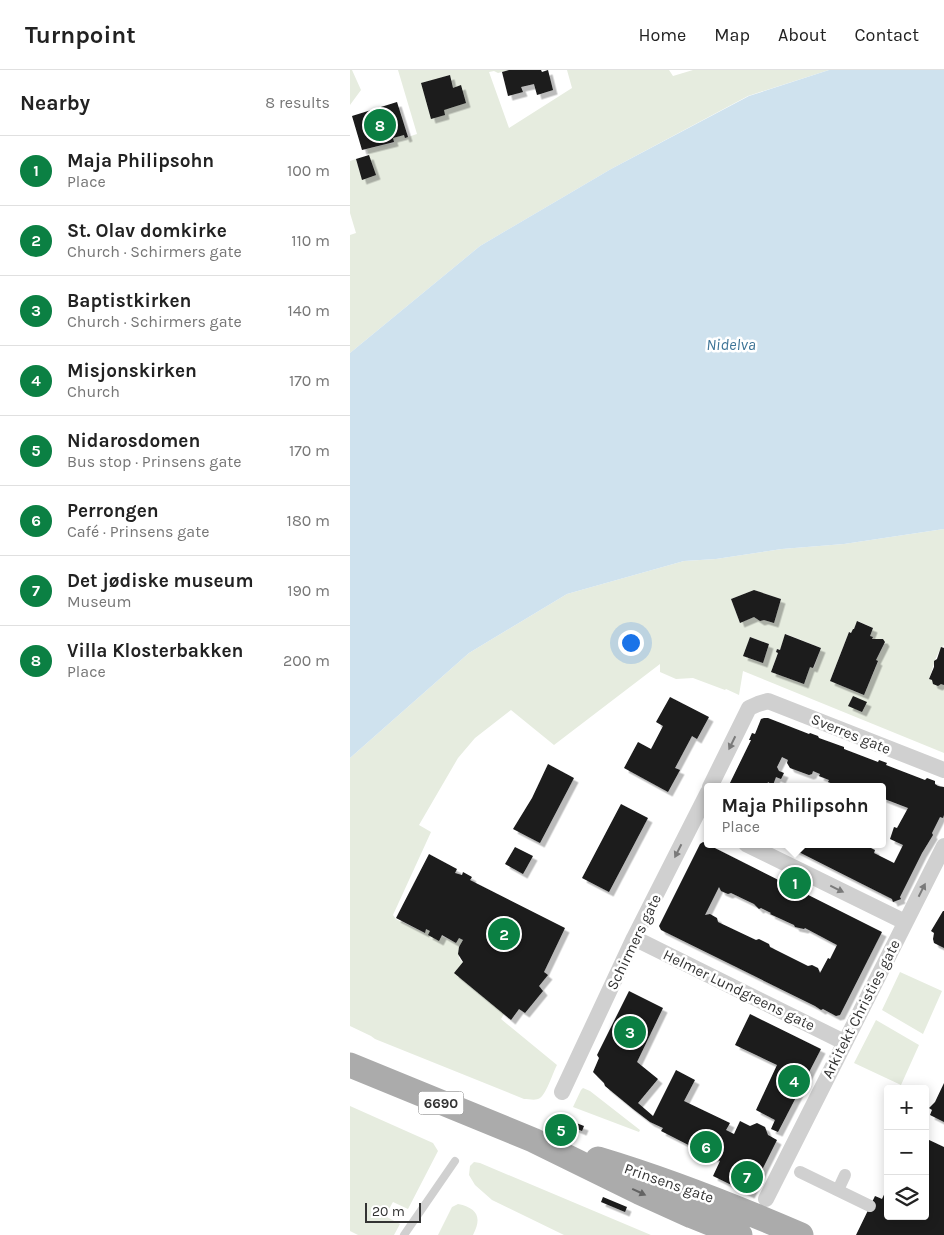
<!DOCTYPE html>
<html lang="en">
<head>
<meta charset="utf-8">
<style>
  :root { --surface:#fff; --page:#f6f6f6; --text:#222; --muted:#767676; --line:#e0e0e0; --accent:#0b8043 }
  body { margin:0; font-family:Karla,sans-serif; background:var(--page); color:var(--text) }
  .controls { position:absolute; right:15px; bottom:15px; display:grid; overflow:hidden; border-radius:5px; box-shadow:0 2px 12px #0003 }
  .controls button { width:45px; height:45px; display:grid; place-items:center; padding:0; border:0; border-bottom:1px solid var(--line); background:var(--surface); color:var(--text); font:25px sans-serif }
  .scale { position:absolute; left:15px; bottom:12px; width:56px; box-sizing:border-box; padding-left:5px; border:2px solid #333; border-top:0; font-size:14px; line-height:18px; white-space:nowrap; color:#333; -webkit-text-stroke:4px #fff; paint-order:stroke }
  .you { position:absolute; left:280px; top:572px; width:18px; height:18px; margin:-12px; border:4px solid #fff; border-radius:50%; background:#1a73e8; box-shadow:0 0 0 8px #1a73e833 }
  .badge { display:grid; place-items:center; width:32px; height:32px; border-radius:50%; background:var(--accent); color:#fff; font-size:16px; font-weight:700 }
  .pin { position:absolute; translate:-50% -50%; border:2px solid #fff; box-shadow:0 1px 5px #0006 }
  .popup { position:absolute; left:354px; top:713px; width:182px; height:65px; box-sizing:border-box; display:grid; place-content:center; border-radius:5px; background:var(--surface); filter:drop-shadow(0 1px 4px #0005); font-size:16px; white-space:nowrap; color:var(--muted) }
  .popup b { font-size:19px; color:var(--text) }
  .popup::after { content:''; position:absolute; left:50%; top:100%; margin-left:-10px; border:10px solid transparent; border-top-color:var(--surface) }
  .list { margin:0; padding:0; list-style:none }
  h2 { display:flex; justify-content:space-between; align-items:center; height:65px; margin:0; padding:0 20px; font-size:21px }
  h2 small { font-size:16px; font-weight:400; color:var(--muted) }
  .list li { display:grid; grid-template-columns:32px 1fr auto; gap:15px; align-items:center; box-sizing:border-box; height:70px; padding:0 20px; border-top:1px solid var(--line) }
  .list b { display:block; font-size:19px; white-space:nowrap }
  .list p { margin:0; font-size:16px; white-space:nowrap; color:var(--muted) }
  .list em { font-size:16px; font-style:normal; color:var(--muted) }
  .icon { flex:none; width:28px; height:28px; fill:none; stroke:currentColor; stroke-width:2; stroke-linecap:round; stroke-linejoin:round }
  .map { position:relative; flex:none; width:594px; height:1165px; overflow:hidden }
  header { display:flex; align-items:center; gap:30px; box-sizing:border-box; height:70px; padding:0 25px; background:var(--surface); border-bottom:1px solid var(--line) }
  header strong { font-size:24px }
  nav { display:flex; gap:28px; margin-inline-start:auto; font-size:18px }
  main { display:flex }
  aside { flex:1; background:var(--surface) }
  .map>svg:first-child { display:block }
  .green { fill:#e6ecdf; fill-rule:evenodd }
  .water { fill:#cfe2ee }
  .building { fill:#1a1a1a; fill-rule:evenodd; filter:url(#shadow) }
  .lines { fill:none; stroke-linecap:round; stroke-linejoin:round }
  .service { stroke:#d0d0d0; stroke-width:8 }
  .pedestrian { stroke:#d0d0d0; stroke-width:12 }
  .minor { stroke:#d0d0d0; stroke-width:16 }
  .primary { stroke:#ababab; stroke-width:25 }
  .oneway { fill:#7a7a7a }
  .oneway2 { fill:#636363 }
  .labels { text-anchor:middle; stroke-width:5; stroke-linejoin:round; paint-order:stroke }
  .shield { fill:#fff; stroke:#707070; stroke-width:1 }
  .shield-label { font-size:14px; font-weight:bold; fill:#333 }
  .street-label { font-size:15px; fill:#333; stroke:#fff }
  .water-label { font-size:16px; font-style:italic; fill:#3f7597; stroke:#fff }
</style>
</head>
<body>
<header>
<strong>Turnpoint</strong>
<nav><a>Home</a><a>Map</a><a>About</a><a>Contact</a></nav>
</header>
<main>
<aside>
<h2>Nearby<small>8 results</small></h2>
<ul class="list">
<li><span class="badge">1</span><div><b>Maja Philipsohn</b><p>Place</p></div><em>100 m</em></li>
<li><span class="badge">2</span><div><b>St. Olav domkirke</b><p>Church · Schirmers gate</p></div><em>110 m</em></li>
<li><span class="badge">3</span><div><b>Baptistkirken</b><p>Church · Schirmers gate</p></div><em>140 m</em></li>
<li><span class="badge">4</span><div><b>Misjonskirken</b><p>Church</p></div><em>170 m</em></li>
<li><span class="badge">5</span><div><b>Nidarosdomen</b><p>Bus stop · Prinsens gate</p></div><em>170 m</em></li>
<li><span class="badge">6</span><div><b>Perrongen</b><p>Café · Prinsens gate</p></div><em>180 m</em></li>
<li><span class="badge">7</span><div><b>Det jødiske museum</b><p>Museum</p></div><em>190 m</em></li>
<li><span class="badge">8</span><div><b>Villa Klosterbakken</b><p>Place</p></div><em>200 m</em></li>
</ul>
</aside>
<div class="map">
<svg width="594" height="1165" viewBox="0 0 594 1165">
  <defs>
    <filter id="shadow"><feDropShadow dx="4.5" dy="4.5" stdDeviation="0" flood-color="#0004"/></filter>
  </defs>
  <rect width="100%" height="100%" fill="#fff"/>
  <path class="green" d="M 0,0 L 2,0 L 11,20 L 0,35 Z
    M 48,0 L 159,0 L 148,3 L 144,1 L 139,2 L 159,58 L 222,18 L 217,0 L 319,0 L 323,6 L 343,0 L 479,0 L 398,26 L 261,99 L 130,176 L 0,283 L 0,165 L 6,163 L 0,143 L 0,91 L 6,89 L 12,109 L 25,105 L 17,79 L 44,73 L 43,68 L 54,65 L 55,68 L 67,64 Z
    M 594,459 L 594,575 C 586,582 583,598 579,609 L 594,615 L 594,683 L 393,601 L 389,625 L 376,619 L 375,620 L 343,608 L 326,609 L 310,602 L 310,594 L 204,675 L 161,640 L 125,668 L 108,688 L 69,755 L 81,762 L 43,845 L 46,849 L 74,863 L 76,859 L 106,873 L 109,868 L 113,870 L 109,877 L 109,888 L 154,944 L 151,949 L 207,995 C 203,1002 197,1023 190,1028 C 186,1031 179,1029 174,1029 L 25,969 L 21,966 L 0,956 L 0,688 L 119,583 L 217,524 L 334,491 L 366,489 L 432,479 L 494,474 ZM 404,520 L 431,529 L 424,553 L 414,550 L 410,551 L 404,547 L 390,553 L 381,529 ZM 508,551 L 523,558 L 520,566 L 523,567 L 522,569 L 533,569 L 535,573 L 526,590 L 528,592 L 514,625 L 480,611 L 499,562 L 501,563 L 503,559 L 504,559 ZM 436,564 L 471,578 L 464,598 L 460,597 L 454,614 L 421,602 L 428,583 L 426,582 L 427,579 L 430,580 ZM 400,567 L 419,574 L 413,593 L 394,586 Z
    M 550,902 L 592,921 L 573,964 L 532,940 Z
    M 526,950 L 569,975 L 551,1015 L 504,993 Z
    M 233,1018 L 240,1021 L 290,1060 L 289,1062 L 223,1037 L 231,1020 Z
    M 0,1036 L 83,1073 L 88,1081 L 58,1139 L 43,1132 L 35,1146 L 50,1154 L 44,1165 L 8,1165 L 0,1161 Z
    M 124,1092 L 130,1093 L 301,1165 L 214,1165 L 142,1130 L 125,1115 L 119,1105 L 120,1096 Z
    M 108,1134 C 128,1138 132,1148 123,1165 L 88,1165 L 102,1137 Z"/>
  <path class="water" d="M 479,0 L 594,0 L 594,459 L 494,474 L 432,479 L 366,489 L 334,491 L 217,524 L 119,583 L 0,688 L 0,283 L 130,176 L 261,99 L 399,26 Z"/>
  <path class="building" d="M 159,0 L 191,0 L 192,2 L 198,0 L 203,20 L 187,25 L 184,14 L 171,17 L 173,22 L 158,26 L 152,2 Z
    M 100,5 L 103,18 L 111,15 L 116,33 L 94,40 L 95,45 L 81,49 L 71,13 Z
    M 47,32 L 58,67 L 55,68 L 54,65 L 43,68 L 44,72 L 12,80 L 2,46 Z
    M 19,85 L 26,105 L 12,110 L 6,89 Z
    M 404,520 L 431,529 L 424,553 L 414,550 L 410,551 L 404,547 L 390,553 L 381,529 Z
    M 507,551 L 523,558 L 520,566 L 523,567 L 522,569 L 533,569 L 535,572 L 526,590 L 528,591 L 514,625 L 480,611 L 499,562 L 501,563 L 503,559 L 504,559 Z
    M 435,564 L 471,578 L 463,598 L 460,597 L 454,614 L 421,602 L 428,583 L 426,582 L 427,579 L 430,580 Z
    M 400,567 L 419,574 L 413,593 L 393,586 Z
    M 591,577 L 594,578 L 594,615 L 591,614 L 588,616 L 583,614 L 582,610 L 579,609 L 584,597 L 584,591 L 587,589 Z
    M 503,626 L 517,632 L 512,642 L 498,636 Z
    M 320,627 L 359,647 L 347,669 L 342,666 L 325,698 L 330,700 L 318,722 L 274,698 L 288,672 L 301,679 L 313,656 L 306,652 Z
    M 414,648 L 418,648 L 459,664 L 460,663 L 468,666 L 469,668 L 494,677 L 494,679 L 528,692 L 529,690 L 537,693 L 536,695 L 575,710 L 577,708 L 585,711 L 585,714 L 588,716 L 594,717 L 594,745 L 593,748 L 590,747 L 582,763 L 583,765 L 572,783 L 550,827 L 551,829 L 543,832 L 542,829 L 433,774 L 513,774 L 525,780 L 524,783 L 544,793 L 553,775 L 540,769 L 544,757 L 547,758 L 558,738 L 532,728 L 532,717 L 485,717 L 485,715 L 478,712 L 479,710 L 469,706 L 470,704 L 463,701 L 462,704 L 459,705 L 440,698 L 437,693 L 438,690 L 432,687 L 427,697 L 429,701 L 434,703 L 431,709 L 426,707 L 423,715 L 418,712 L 416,717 L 378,717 L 401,670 L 399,670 L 402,663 L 405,664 L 411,649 Z
    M 198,694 L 224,708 L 190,773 L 163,759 L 182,728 Z
    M 271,734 L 298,748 L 259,822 L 232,808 Z
    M 353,772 L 532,862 L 490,945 L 486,946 L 473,939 L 471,940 L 465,936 L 311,860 L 309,856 L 350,774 ZM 369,817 L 371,821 L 378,824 L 381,823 L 404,834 L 409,839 L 411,838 L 421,843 L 420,844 L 444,855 L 445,857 L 454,859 L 455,858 L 487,875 L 480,889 L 478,888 L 470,903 L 468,898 L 462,895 L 458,896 L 420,877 L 419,874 L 409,869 L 406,870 L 368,852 L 367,848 L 360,844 L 355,845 Z
    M 165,777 L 183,786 L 173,804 L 155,794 Z
    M 79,784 L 107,799 L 105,803 L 112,805 L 113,802 L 122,807 L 120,810 L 215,858 L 194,902 L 198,905 L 189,916 L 193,921 L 175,943 L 169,939 L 161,950 L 104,903 L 113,892 L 108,884 L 109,877 L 113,870 L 109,868 L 106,873 L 92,865 L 89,871 L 78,865 L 80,861 L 76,859 L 75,863 L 46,848 Z
    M 593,841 L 594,841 L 594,878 L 584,873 L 583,869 L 584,863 L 581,861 Z
    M 279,921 L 313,938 L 287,992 L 308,1009 L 288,1033 L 303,1046 L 326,1000 L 345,1010 L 334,1031 L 380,1053 L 376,1060 L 384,1064 L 390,1051 L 400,1056 L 407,1053 L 415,1057 L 418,1065 L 427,1070 L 400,1124 L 363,1106 L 370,1091 L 311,1061 L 313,1058 L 300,1052 L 283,1039 L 255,1016 L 254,1013 L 243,1002 L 249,988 L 247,985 Z
    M 400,944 L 471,979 L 428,1062 L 421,1059 L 425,1050 L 406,1040 L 427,995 L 385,975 Z
    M 594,1013 L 594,1052 L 580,1045 L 582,1040 L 579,1038 L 585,1032 Z
    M 211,1047 L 234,1056 L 232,1061 L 209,1052 Z
    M 577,1069 L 594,1077 L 594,1165 L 506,1165 L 525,1126 L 532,1129 L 538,1116 L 538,1146 L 575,1146 L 575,1072 Z
    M 253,1127 L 277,1137 L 275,1142 L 251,1132 Z"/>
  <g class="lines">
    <path class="service" d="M 54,1165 L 105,1091"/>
    <path class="pedestrian" d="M 450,1102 L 520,1136
      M 488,1120 L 495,1105"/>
    <path class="minor" d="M 360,717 L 399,638 L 408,634 L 418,631 L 594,700
      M 396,774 L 555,852
      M 284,868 L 494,972
      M 212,1022 L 284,868 L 358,722
      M 416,1129 L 594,776"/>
    <path class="primary" d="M 0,995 L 183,1070 L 289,1122 L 342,1146 L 390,1165
      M 248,1089 C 318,1110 384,1136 451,1165"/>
  </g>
  <defs><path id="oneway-solid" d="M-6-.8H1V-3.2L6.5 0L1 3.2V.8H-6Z" transform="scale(1.25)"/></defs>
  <g class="oneway">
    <use href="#oneway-solid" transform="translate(382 673) rotate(116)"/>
    <use href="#oneway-solid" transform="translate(328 781) rotate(117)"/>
    <use href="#oneway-solid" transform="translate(487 819) rotate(26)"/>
    <use href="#oneway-solid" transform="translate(572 820) rotate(-63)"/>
  </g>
  <use class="oneway2" href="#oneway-solid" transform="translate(289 1122) rotate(25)"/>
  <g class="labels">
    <rect class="shield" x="68.5" y="1021.5" width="45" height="23" rx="4"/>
    <g class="shield-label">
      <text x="91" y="1038">6690</text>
    </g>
    <g class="street-label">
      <text transform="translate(501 664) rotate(22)" y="5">Sverres gate</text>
      <text transform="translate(284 872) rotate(-64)" y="5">Schirmers gate</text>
      <text transform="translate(389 920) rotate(26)" y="5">Helmer Lundgreens gate</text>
      <text transform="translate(511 939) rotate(-63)" y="5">Arkitekt Christies gate</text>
      <text transform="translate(319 1113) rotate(19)" y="5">Prinsens gate</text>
    </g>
    <g class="water-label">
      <text x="381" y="280">Nidelva</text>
    </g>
  </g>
</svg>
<div class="controls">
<button>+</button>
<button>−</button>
<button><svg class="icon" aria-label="layers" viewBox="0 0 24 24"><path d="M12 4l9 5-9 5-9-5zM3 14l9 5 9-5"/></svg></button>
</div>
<div class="scale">20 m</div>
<div class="you"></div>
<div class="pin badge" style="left:445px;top:813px">1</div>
<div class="popup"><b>Maja Philipsohn</b>Place</div>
<div class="pin badge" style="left:154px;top:864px">2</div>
<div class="pin badge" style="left:280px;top:962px">3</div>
<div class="pin badge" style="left:444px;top:1011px">4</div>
<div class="pin badge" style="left:211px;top:1060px">5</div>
<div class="pin badge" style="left:356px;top:1077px">6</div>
<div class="pin badge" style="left:397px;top:1107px">7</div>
<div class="pin badge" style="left:30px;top:55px">8</div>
</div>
</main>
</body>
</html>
